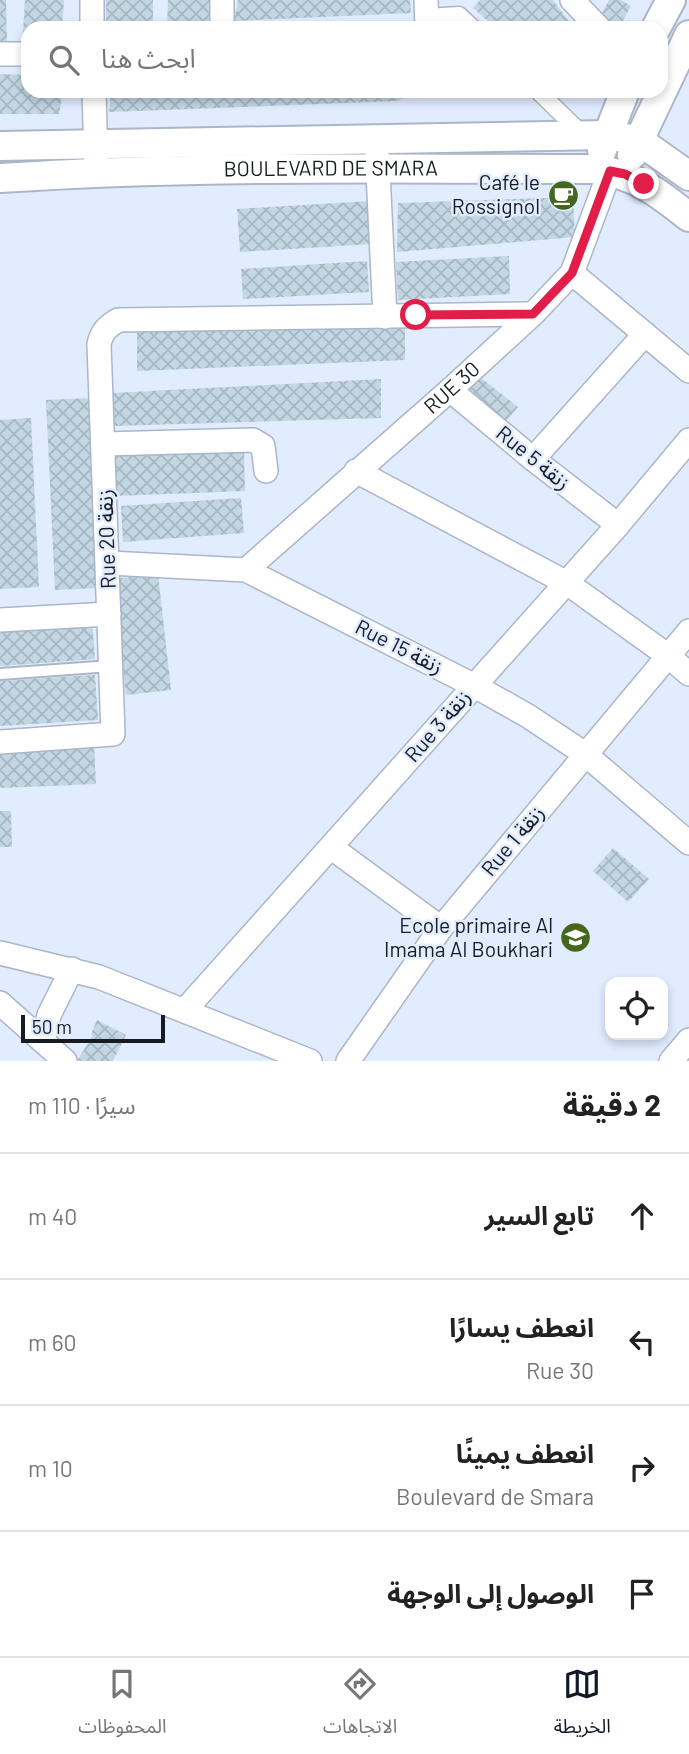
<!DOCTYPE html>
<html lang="ar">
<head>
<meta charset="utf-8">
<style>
  :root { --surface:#fff; --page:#f2f2f2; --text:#222; --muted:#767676; --line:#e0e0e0; --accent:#111827 }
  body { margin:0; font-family:Barlow,"Noto Sans Arabic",sans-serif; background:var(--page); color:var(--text); direction:rtl }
  .controls { position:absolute; right:21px; bottom:21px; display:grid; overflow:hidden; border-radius:14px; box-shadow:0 4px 10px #0003 }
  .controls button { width:63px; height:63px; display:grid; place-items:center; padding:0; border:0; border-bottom:2px solid var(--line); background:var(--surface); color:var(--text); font:35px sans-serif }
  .scale { position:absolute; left:21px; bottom:18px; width:144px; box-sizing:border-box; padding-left:7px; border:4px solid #171b22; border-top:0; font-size:19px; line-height:24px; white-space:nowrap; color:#171b22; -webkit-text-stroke:5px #e1ecff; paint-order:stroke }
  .stop { position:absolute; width:21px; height:21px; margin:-16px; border:5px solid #e11d48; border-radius:50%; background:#fff }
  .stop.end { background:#e11d48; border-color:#fff; box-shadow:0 2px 7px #0008 }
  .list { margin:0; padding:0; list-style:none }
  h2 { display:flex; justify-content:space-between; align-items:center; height:91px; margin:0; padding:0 28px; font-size:30px }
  h2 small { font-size:23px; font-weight:400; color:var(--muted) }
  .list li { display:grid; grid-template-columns:46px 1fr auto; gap:21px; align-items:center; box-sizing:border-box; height:126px; padding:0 28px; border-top:2px solid var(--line) }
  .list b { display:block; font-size:26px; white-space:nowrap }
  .list p { margin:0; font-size:23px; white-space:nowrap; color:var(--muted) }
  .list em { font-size:23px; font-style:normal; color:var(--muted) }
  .icon { flex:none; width:38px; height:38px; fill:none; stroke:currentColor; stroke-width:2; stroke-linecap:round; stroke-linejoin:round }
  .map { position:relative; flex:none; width:689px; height:1061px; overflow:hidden; direction:ltr }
  .search { position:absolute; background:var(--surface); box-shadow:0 4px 10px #0003; left:21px; right:21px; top:21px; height:77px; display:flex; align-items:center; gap:18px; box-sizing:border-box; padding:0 24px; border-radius:21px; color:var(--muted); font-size:26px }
  .sheet { height:595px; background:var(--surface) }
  nav { display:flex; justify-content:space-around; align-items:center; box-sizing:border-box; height:98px; border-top:2px solid var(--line); background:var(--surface); font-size:19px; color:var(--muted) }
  nav a { display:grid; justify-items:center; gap:4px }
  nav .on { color:var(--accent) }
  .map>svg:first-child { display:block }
  .building { fill:url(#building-cross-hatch) }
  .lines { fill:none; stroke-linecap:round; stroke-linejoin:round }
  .service-casing { stroke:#acb6c8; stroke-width:14 }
  .pedestrian-casing { stroke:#acb6c8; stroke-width:19 }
  .minor-casing { stroke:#acb6c8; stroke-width:26 }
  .tertiary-casing { stroke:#acb6c8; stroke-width:32 }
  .service { stroke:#fff; stroke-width:10 }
  .pedestrian { stroke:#fff; stroke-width:16 }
  .minor { stroke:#fff; stroke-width:23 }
  .tertiary { stroke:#fff; stroke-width:28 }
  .route { stroke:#e11d48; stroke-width:9 }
  .labels { text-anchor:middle; stroke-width:5; stroke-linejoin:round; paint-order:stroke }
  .street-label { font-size:21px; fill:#171b22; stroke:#e1ecff }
  .poi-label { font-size:21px; fill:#171b22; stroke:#e1ecff; text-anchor:end }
</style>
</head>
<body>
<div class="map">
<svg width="689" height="1061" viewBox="0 0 689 1061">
  <defs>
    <pattern id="building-cross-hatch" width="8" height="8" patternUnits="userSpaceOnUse" patternTransform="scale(1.75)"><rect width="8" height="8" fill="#c2d6e3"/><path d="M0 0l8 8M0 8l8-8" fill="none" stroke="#a6b7c2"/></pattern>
  </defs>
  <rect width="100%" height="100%" fill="#e1ecff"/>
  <path class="building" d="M 0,0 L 6,0 L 7,42 L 0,42 Z
    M 25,0 L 64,0 L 62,28 L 28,28 L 28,46 L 22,46 Z
    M 106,0 L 153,0 L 153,28 L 106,28 Z
    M 168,0 L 209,0 L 209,28 L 167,28 Z
    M 238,0 L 410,0 L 411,13 L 234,21 Z
    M 480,0 L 553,0 L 574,28 L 496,28 L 473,8 Z
    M 609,0 L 621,0 L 631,6 L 619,28 L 604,28 L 597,22 Z
    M 0,74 L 28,75 L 28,91 L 63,91 L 59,114 L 0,114 Z
    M 111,91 L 421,91 L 397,101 L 109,112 Z
    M 574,91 L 591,91 L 586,98 Z
    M 573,197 L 575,237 L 397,252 L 398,203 Z
    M 370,201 L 372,244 L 240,252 L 237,209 Z
    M 509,256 L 510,294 L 398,300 L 396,262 Z
    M 367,261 L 369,292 L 243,299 L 241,269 Z
    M 405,326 L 405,360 L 137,371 L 137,331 Z
    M 480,377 L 518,407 L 503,425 L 462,393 Z
    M 381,379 L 381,418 L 114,426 L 113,393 Z
    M 90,398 L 98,588 L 55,590 L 46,400 Z
    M 31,418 L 39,587 L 0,589 L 0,420 Z
    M 244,449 L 245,491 L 114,496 L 112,454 Z
    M 241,498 L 244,533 L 123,542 L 121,506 Z
    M 158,574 L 171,690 L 126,695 L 113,579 Z
    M 92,619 L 95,659 L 0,666 L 0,625 Z
    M 95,675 L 98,720 L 0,726 L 0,681 Z
    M 94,744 L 96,784 L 0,788 L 0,749 Z
    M 0,811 L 11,811 L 12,847 L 0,847 Z
    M 613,848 L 649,879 L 628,902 L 593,871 Z
    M 97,1020 L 126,1035 L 113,1061 L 77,1061 L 93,1035 L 91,1034 Z"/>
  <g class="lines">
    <defs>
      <path id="service" d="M 0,674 L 111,666"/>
      <path id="pedestrian" d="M 427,17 L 459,15 L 473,28
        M 538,91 L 582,134"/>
      <g id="minor">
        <path d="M 92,0 L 92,28"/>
        <path d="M 222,0 L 222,28"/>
        <path d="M 426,0 L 427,28"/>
        <path d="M 572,0 L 599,28"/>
        <path d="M 0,54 L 28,54"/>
        <path d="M 94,91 L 96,160"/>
        <path d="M 377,152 L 385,317"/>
        <path d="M 572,273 L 689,371"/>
        <path d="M 450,390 L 533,459 L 618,525"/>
        <path d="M 104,444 L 253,440 L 263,446 L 266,471"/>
        <path d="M 533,459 L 645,334"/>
        <path d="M 356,471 L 567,583 L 667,655 L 689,674"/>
        <path d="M 109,563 L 246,570 L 473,685 L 528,716 L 585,754 L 689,843"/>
        <path id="s1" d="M 246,570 L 450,390 L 533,314 L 572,273 L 610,171"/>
        <path d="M 0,620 L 109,614"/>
        <path d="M 0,742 L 113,734 L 99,344 C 102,331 107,327 118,320 L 533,314"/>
        <path d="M 332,848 L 441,928"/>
        <path d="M 0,953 L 99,977 L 310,1061"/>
        <path d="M 0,1003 L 65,1061"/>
        <path d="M 185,1010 L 618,525 L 689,440"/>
        <path d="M 43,1041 L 49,1015 L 72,969"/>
        <path d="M 348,1061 L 441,928 L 689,631"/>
        <path d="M 671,1061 L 689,1040"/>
      </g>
      <g id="tertiary">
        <path d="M 656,28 L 671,0"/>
        <path d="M 0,146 L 606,135 L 638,140 L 689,176"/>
        <path d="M 602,150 L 625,91"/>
        <path d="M 632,155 L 689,35"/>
        <path id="s2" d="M 0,178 C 198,165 398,169 597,169 C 635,175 659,193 689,217"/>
      </g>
    </defs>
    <use href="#service" class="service-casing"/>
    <use href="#pedestrian" class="pedestrian-casing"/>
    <use href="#minor" class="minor-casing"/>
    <use href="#tertiary" class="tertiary-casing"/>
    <use href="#service" class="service"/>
    <use href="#pedestrian" class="pedestrian"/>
    <use href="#minor" class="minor"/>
    <use href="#tertiary" class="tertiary"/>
  </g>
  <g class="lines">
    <path class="route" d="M 416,315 L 533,314 L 572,273 L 610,171 L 625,174 L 644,184"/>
  </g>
  <defs>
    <symbol id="cafe-disc" viewBox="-11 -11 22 22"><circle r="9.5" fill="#44661e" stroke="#e1ecff"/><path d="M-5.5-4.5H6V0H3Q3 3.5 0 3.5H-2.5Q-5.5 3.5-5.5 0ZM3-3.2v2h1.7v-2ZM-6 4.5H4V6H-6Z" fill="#fff"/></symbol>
    <symbol id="school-disc" viewBox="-11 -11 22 22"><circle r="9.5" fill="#44661e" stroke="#e1ecff"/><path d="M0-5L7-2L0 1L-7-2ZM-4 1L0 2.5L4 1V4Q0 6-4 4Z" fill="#fff"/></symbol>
  </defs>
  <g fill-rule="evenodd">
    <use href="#cafe-disc" x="546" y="178" width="35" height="35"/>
    <use href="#school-disc" x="558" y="920" width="35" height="35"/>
  </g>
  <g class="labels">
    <g class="street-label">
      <text dy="7" stroke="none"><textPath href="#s2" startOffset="331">BOULEVARD DE SMARA</textPath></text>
      <text dy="7" stroke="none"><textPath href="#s1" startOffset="275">RUE 30</textPath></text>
      <text transform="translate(533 458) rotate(39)" y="7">Rue 5 زنقة</text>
      <text transform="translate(107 539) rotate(-92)" y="7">Rue 20 زنقة</text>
      <text transform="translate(399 647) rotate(27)" y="7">Rue 15 زنقة</text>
      <text transform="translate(438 726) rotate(-49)" y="7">Rue 3 زنقة</text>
      <text transform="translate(513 841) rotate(-50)" y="7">Rue 1 زنقة</text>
    </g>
    <g class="poi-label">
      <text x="540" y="190">Café le<tspan x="540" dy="24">Rossignol</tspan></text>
      <text x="553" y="933">Ecole primaire Al<tspan x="553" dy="24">Imama Al Boukhari</tspan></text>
    </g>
  </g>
</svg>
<div class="controls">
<button><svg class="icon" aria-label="locate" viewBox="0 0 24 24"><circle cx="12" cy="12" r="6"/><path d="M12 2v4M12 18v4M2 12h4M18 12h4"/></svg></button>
</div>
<div class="scale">50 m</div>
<div class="stop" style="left:416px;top:315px"></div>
<div class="stop end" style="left:644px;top:184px"></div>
<div class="search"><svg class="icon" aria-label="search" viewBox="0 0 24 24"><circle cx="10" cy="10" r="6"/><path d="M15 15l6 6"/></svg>ابحث هنا</div>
</div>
<section class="sheet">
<h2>2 دقيقة<small>سيرًا · 110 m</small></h2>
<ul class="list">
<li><svg class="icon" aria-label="ahead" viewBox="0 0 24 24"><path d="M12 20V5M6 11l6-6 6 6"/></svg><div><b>تابع السير</b></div><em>40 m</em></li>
<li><svg class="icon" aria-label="left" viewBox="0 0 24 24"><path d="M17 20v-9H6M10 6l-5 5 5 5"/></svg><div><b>انعطف يسارًا</b><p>Rue 30</p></div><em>60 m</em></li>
<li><svg class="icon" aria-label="right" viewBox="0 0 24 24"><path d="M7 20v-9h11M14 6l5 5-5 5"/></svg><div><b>انعطف يمينًا</b><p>Boulevard de Smara</p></div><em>10 m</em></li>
<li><svg class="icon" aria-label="arrive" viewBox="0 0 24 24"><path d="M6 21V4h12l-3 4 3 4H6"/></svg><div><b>الوصول إلى الوجهة</b></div></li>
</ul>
</section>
<nav>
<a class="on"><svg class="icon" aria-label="map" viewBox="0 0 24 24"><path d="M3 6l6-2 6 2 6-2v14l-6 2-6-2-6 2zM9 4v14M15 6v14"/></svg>الخريطة</a>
<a><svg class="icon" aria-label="directions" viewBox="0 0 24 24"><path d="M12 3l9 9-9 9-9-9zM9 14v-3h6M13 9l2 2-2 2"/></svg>الاتجاهات</a>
<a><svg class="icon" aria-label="saved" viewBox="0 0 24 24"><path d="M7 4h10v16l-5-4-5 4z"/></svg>المحفوظات</a>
</nav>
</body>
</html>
